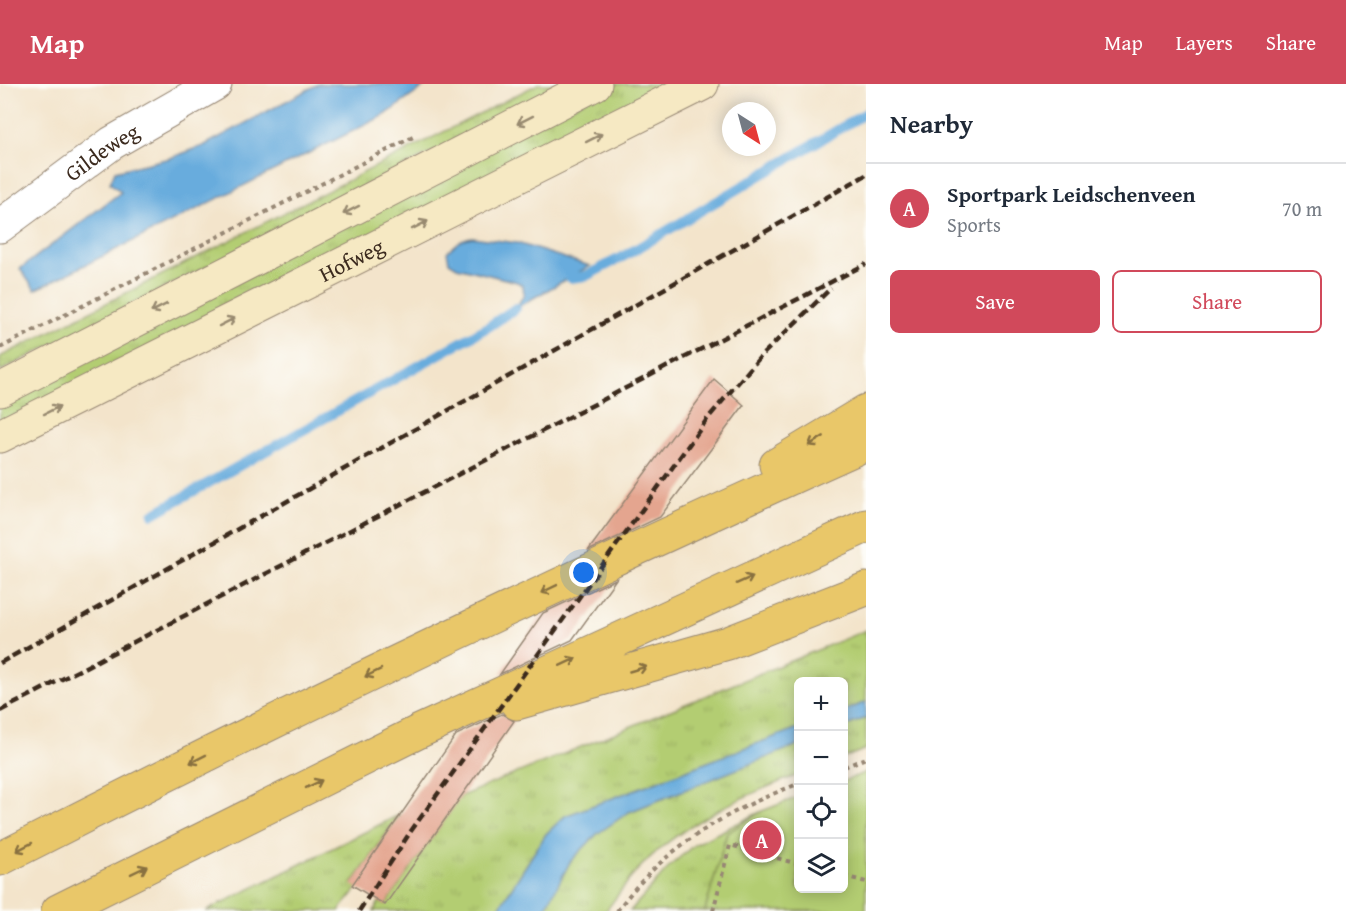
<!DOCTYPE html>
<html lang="en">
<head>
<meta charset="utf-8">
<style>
  :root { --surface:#fff; --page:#f2f2f3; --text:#1f2937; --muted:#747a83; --line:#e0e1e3; --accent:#d1495b }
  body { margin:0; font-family:"Gentium Book Plus",serif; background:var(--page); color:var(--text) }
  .controls { position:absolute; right:18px; bottom:18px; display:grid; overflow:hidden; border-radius:9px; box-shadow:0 3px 15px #0003 }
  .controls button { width:54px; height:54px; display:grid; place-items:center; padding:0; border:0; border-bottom:2px solid var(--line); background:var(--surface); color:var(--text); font:30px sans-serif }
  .compass { position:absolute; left:722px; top:18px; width:54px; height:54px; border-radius:50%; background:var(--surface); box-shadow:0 3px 15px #0003; rotate:144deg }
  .you { position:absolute; left:584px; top:489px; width:21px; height:21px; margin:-15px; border:4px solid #fff; border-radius:50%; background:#1a73e8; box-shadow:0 0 0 9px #1a73e833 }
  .badge { display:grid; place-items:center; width:39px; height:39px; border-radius:50%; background:var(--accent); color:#fff; font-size:20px; font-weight:700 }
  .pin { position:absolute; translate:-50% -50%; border:3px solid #fff; box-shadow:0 2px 6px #0006 }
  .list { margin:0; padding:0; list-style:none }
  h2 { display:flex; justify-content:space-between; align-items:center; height:78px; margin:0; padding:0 24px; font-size:26px }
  h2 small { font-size:20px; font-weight:400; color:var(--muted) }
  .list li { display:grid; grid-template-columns:39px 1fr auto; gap:18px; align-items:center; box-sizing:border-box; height:90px; padding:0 24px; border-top:2px solid var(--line) }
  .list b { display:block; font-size:22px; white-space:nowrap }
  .list p { margin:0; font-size:20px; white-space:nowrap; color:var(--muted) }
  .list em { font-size:20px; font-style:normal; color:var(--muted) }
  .actions { display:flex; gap:12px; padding:18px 24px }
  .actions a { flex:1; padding:14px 0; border:2px solid var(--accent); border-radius:9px; text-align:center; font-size:21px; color:var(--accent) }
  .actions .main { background:var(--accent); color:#fff }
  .icon { flex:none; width:33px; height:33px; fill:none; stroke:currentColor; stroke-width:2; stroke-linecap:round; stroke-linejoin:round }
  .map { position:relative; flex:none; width:866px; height:827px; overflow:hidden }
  header { display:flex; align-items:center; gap:36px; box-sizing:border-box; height:84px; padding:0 30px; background:var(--accent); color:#fff }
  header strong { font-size:28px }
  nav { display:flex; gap:33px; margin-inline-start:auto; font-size:21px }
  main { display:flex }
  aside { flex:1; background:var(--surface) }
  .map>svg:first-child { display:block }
  .grass { fill:url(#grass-tufts); stroke:#777c48; stroke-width:1.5 }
  .pitch { fill:#b3cd72; stroke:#777c48; stroke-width:1.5 }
  .water { fill:#67acdd; stroke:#516b7e; stroke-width:1.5 }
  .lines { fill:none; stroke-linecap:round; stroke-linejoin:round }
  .stream { stroke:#67acdd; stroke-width:10 }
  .building { fill:#e4a58f }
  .minor-casing { stroke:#978774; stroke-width:35 }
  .secondary-casing { stroke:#978774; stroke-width:35 }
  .motorway-casing { stroke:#978774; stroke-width:35 }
  .path { stroke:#978774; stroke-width:4; stroke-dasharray:4.5 4.5; stroke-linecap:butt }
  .minor { stroke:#fff; stroke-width:33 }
  .secondary { stroke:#f6e9c3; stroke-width:33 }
  .motorway { stroke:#e9c769; stroke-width:33 }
  .rail { stroke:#3b2a1e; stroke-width:4.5; stroke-dasharray:9 4.5; stroke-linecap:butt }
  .oneway { stroke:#988a70 }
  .oneway2 { stroke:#897140 }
  .labels { text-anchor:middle; stroke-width:6; stroke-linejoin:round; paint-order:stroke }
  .street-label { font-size:22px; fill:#3b2a1e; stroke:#fdfcf7 }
</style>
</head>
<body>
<header>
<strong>Map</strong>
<nav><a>Map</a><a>Layers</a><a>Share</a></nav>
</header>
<main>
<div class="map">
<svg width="866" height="827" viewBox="0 0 866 827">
  <defs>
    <pattern id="grass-tufts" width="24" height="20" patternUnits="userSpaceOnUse" patternTransform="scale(1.5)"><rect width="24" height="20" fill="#b3cd72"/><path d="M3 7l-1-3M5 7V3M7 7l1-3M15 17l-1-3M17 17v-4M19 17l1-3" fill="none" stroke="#9bb062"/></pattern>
  </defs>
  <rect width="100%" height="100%" fill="#fdfcf7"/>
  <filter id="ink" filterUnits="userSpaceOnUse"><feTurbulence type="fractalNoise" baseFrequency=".0167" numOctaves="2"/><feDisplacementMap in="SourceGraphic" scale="12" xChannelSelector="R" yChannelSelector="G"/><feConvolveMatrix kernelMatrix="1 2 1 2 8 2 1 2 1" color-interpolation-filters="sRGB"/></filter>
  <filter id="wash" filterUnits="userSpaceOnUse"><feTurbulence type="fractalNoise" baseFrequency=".008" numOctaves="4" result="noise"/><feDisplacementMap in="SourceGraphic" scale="24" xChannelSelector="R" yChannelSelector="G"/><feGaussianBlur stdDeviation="1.35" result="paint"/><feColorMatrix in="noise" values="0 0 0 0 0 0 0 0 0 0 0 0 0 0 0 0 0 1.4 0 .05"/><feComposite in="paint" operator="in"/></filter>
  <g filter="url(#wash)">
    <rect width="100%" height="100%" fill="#f3e4cb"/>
    <path class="grass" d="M 538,0 L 567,0 L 0,287 L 0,273 Z
      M 617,0 L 673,0 L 0,339 L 0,312 Z
      M 866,546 L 866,618 L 844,627 L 844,598 L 798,598 L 798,644 L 565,732 L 546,750 L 497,827 L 374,827 L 379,818 L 385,821 L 461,712 Z
      M 866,634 L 866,665 L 844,674 L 844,643 Z
      M 798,661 L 798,691 C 739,713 676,742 634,790 C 624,802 615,815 606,827 L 544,827 L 570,778 L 597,750 L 629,728 Z
      M 762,727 L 727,749 L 705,827 L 630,827 L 671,781 L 694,761 Z
      M 399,731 L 352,800 L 358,804 L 339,827 L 206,827 Z"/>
    <path class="pitch" d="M 866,688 L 866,827 L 705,827 L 727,749 L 762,727 L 798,713 L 798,804 L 844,804 L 844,697 Z"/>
    <path class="water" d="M 318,0 L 428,0 L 385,31 L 35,206 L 20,185 L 121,108 L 110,99 L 115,87 L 170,74 L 203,62 Z
      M 472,153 L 517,159 L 590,182 L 516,224 L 524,210 L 523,202 L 517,198 L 457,183 L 449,178 L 447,168 C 455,160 460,155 472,153 Z
      M 866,618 L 866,634 L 844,643 L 844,627 Z
      M 798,644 L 798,661 L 629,728 L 597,750 L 570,778 L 544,827 L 497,827 L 546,750 L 565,732 Z"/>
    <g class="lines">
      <path class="stream" d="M 570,194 L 586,192 L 626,171 L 866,29
        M 153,430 L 488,243 L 516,224"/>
    </g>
    <g id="blocks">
      <path class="building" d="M 714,295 L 744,321 L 660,433 L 588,467 Z
        M 616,495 L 572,556 L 500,590 L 543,529 Z
        M 502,630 L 514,637 L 385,821 L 352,801 L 456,651 Z"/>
    </g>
  </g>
  <g filter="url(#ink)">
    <use href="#blocks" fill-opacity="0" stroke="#978774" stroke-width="1.5"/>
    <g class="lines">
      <defs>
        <g id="minor">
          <path id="s1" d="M 0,142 L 112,59 L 215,0"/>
        </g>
        <g id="secondary">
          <path d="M 0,306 L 595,0"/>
          <path id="s2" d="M 0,352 L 702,0"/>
        </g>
        <path id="motorway" d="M 776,381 L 866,327
          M 517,619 L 728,559 L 866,505
          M 0,775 C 285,629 574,491 866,360
          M 58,827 L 420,647 L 866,442"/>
      </defs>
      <use href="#minor" class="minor-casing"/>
      <use href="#secondary" class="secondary-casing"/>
      <use href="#motorway" class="motorway-casing"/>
      <path class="path" d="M 0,264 L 413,53
        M 844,683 L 866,674
        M 844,792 L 866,798
        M 617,827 C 662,764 728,726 798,700
        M 713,827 L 730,761 L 798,780"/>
      <use href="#minor" class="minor"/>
      <use href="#secondary" class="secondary"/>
      <use href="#motorway" class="motorway"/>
      <path class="rail" d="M 0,579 L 866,91
        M 0,627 L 866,180
        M 359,827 L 411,747 L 708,334 L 761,272 L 831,204"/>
    </g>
    <defs><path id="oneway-shaft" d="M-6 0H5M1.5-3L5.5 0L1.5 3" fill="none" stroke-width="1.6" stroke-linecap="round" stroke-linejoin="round" transform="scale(1.5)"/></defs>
    <g class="oneway">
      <use href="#oneway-shaft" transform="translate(525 36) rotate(153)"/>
      <use href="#oneway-shaft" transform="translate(594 54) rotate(-27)"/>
      <use href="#oneway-shaft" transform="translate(351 126) rotate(153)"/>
      <use href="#oneway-shaft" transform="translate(420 141) rotate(-27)"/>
      <use href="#oneway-shaft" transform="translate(159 224) rotate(153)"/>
      <use href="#oneway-shaft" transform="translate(227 238) rotate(-27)"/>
      <use href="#oneway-shaft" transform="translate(52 326) rotate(-27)"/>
    </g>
    <g class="oneway2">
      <use href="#oneway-shaft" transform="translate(816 357) rotate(149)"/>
      <use href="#oneway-shaft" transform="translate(745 496) rotate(-24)"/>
      <use href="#oneway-shaft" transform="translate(549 505) rotate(154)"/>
      <use href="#oneway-shaft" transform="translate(568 578) rotate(-25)"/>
      <use href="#oneway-shaft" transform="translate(638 585) rotate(-16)"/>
      <use href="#oneway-shaft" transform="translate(373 589) rotate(154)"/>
      <use href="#oneway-shaft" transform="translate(198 675) rotate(153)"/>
      <use href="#oneway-shaft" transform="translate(314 700) rotate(-26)"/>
      <use href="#oneway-shaft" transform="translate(24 763) rotate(153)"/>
      <use href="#oneway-shaft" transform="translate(139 786) rotate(-26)"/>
    </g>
  </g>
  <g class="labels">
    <g class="street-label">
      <text dy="8" stroke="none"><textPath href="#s1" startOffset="126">Gildeweg</textPath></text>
      <text dy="8" stroke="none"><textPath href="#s2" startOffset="393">Hofweg</textPath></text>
    </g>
  </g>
</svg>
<div class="controls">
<button>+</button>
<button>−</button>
<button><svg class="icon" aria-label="locate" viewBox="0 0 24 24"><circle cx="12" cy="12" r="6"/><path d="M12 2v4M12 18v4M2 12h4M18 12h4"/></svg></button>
<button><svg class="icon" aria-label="layers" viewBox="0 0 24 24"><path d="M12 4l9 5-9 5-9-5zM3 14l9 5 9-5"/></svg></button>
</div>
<svg class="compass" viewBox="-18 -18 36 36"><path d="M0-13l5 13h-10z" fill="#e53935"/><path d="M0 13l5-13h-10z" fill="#747a83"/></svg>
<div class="you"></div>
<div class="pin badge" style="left:762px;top:756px">A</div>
</div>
<aside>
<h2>Nearby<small></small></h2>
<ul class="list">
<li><span class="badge">A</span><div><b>Sportpark Leidschenveen</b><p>Sports</p></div><em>70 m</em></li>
</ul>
<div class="actions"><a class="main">Save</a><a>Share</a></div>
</aside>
</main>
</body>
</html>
